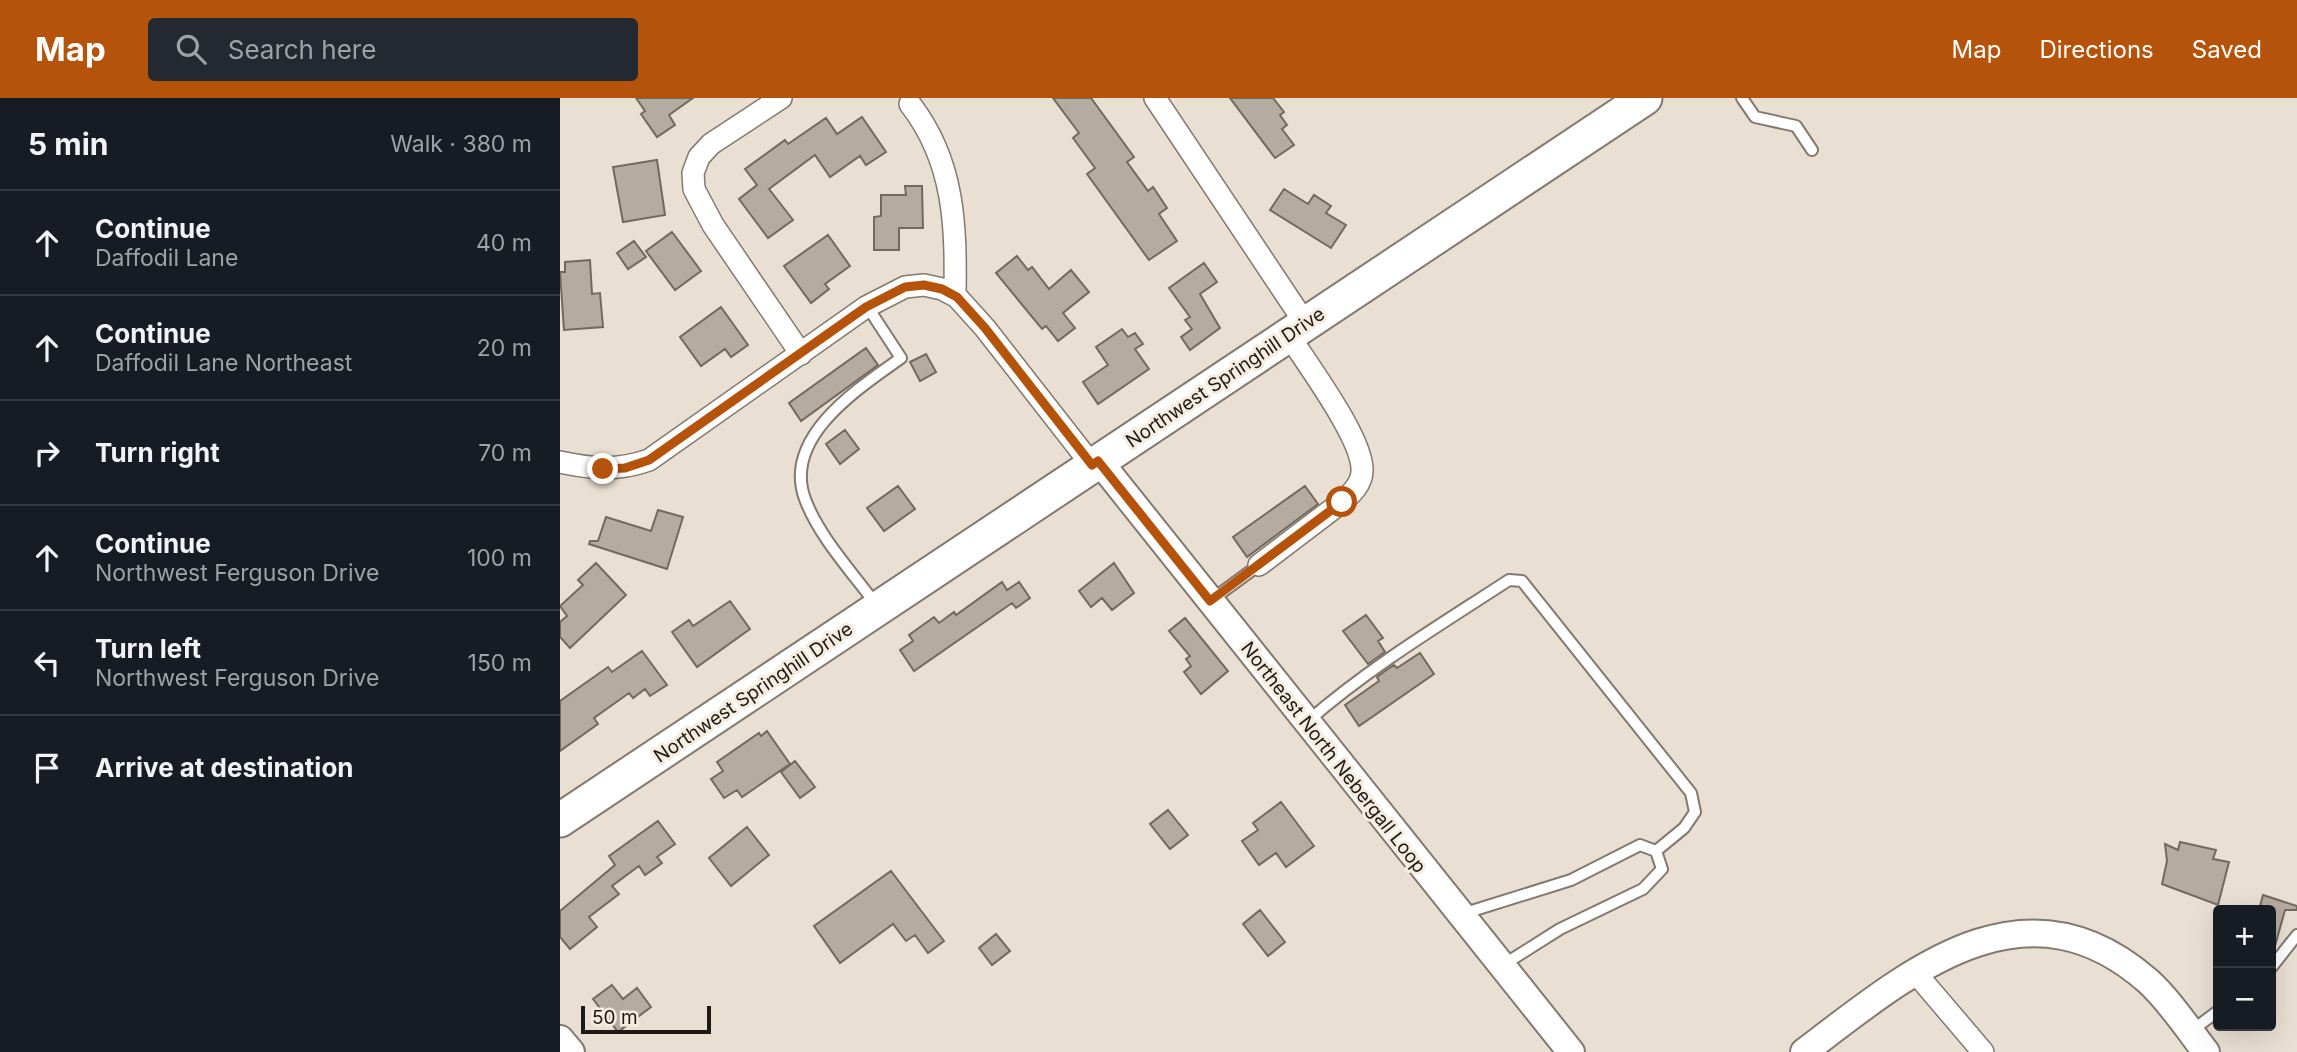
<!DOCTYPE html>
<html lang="en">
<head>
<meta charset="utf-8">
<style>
  :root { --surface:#171b24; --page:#242831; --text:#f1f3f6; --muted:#9ea1a6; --line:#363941; --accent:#b45309 }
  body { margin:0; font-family:Inter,sans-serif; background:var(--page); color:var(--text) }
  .controls { position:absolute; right:21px; bottom:21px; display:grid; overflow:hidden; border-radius:7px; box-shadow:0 7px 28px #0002 }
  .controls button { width:63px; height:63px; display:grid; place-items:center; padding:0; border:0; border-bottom:2px solid var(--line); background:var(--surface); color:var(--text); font:35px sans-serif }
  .scale { position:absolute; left:21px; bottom:18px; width:130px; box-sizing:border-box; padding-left:7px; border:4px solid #1e1a16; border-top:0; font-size:19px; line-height:24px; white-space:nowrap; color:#1e1a16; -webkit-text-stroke:5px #f6ece0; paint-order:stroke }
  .stop { position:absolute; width:21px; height:21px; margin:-16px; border:5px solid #b45309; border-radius:50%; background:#fff }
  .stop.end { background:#b45309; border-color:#fff; box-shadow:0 2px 7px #0008 }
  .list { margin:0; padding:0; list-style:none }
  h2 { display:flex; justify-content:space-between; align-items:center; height:91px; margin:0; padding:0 28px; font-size:30px }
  h2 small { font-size:23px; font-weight:400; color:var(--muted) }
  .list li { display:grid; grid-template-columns:46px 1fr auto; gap:21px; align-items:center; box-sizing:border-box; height:105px; padding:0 28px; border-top:2px solid var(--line) }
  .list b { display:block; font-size:26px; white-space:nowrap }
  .list p { margin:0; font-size:23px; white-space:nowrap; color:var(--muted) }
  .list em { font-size:23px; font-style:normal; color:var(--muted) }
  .icon { flex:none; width:38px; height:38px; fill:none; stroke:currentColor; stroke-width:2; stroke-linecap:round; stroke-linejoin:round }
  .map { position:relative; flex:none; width:1737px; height:954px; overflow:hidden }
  header { display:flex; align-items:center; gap:42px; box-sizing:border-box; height:98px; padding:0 35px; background:var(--accent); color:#fff }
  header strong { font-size:33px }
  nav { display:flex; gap:38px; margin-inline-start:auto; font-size:24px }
  .search { width:490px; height:63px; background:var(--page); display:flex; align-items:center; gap:18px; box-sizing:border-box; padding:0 24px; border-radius:7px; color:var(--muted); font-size:26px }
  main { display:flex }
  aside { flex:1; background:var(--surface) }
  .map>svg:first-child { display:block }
  .building { fill:#b5aba0; stroke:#72695f; stroke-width:2 }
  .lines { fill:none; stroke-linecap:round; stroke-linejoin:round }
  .service-casing { stroke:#83796f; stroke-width:14 }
  .minor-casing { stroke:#83796f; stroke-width:24 }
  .tertiary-casing { stroke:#83796f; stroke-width:30 }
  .primary-casing { stroke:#83796f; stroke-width:37 }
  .service { stroke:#fff; stroke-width:10 }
  .minor { stroke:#fff; stroke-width:21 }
  .tertiary { stroke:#fff; stroke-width:26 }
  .primary { stroke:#fff; stroke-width:33 }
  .route { stroke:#b45309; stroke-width:9 }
  .labels { text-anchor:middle; stroke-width:6; stroke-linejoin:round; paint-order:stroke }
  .street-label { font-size:19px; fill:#1e1a16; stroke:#f6ece0 }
</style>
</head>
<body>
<header>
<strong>Map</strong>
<div class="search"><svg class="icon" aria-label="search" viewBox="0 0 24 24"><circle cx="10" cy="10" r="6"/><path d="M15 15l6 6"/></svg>Search here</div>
<nav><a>Map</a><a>Directions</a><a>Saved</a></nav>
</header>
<main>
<aside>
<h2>5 min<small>Walk · 380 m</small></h2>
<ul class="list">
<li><svg class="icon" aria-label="ahead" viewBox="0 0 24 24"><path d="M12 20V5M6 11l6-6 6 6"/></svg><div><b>Continue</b><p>Daffodil Lane</p></div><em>40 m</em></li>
<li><svg class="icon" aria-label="ahead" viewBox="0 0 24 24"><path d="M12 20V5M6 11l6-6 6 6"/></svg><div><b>Continue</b><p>Daffodil Lane Northeast</p></div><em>20 m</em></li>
<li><svg class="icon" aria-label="right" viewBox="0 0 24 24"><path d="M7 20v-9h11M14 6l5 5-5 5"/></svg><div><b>Turn right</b></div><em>70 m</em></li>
<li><svg class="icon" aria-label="ahead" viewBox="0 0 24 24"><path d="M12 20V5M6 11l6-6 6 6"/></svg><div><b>Continue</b><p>Northwest Ferguson Drive</p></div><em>100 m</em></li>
<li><svg class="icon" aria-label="left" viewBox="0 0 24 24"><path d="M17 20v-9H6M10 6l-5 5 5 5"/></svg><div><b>Turn left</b><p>Northwest Ferguson Drive</p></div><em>150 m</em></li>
<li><svg class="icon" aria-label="arrive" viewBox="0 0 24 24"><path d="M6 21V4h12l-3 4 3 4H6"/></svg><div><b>Arrive at destination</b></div></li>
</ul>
</aside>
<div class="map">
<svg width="1737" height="954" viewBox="0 0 1737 954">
  <rect width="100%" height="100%" fill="#e9dfd3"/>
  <path class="building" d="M 76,0 L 133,0 L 109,17 L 115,27 L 97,39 L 81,16 L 85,13 Z
    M 493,0 L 531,0 L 574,59 L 567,64 L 588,93 L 593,89 L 607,110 L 599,116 L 617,143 L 589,162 L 527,76 L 535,70 L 513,40 L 519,35 Z
    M 670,0 L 713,0 L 724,14 L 720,17 L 727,27 L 722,31 L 734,47 L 715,60 Z
    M 302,19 L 326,54 L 306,67 L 300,58 L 270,79 L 255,57 L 209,91 L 233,122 L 208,140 L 179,101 L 197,87 L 185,71 L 225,42 L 228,46 L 266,20 L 277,36 Z
    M 97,62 L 105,117 L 63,124 L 53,69 Z
    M 345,88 L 362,88 L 363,130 L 339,130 L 339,152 L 314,152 L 314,119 L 321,118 L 321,97 L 346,97 Z
    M 724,91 L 748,106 L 754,97 L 771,108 L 766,115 L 786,127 L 771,150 L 710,112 Z
    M 112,134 L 141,173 L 115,192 L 86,153 Z
    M 268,137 L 290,168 L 265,186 L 269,191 L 251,205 L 224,168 Z
    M 74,143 L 86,159 L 68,171 L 57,155 Z
    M 457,158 L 468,172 L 472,169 L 489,191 L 511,172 L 529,194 L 503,215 L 515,230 L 498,243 L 486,228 L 482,231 L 436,175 Z
    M 30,162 L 32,196 L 40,195 L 43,229 L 4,232 L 0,174 L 5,174 L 5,164 Z
    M 644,165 L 657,184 L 640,196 L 660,230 L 630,252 L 621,239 L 632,231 L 625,222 L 630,219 L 609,190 Z
    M 161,209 L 188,247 L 171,259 L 165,251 L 141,268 L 120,239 Z
    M 562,231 L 568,239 L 575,235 L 583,246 L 575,251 L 589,271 L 538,306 L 523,284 L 548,267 L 536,249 Z
    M 306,250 L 318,267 L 241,323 L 229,305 Z
    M 366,256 L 376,274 L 360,283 L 350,264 Z
    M 285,332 L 299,351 L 280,366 L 266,346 Z
    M 338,388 L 355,411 L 324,433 L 307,410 Z
    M 745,388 L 758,406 L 687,459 L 673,439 Z
    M 98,412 L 123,419 L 107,471 L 29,446 L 30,443 L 38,443 L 46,419 L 91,433 Z
    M 36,465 L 66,497 L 10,550 L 0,539 L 0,524 L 7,518 L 0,508 L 23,487 L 18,482 Z
    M 554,465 L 574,495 L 552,512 L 542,500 L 531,509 L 519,493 Z
    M 442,484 L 447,492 L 459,484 L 470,500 L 456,510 L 452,505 L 354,573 L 340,552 L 353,543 L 349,537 L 374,519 L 379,525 L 394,514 L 396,517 Z
    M 170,503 L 190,531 L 137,569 L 112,534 L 129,522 L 133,528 Z
    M 806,517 L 823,540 L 818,543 L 825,554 L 808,566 L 783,533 Z
    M 625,520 L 668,573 L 641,596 L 624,574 L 631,568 L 626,561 L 630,558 L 609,533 Z
    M 82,553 L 107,587 L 90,598 L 85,591 L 73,600 L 69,595 L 34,620 L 38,626 L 0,653 L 0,603 L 48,569 L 52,574 Z
    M 860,555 L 874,576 L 799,628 L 785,607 L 819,583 L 817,579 L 825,573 L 834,567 L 837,570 Z
    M 207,633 L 230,666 L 182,699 L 177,692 L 164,700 L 151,681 L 163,673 L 157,664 L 199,635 L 201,638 Z
    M 235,663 L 255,689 L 240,700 L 221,674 Z
    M 721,704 L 754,748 L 726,769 L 716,755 L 699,767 L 682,743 L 698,732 L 693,725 Z
    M 608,712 L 628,737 L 610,751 L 590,726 Z
    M 98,723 L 115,746 L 97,759 L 102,765 L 85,777 L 79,768 L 52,788 L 59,796 L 29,819 L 37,829 L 10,851 L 0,839 L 0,813 L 55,767 L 49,758 Z
    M 187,729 L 209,757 L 171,788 L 149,760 Z
    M 1620,744 L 1656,752 L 1653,761 L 1669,764 L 1658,807 L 1602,786 L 1607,763 L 1605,746 L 1618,752 Z
    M 331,773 L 384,843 L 368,855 L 355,837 L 346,843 L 333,826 L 280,865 L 254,828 Z
    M 1703,797 L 1737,808 L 1737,812 L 1725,812 L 1715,848 L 1711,848 L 1711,812 L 1699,812 Z
    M 700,812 L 725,844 L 708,858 L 683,826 Z
    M 436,836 L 450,853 L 432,867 L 419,850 Z
    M 52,887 L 63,901 L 77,890 L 91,909 L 58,934 L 33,901 Z"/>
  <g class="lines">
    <defs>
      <path id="service" d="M 1182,0 L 1195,19 L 1236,28 L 1252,52
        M 307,208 L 341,260 C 299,290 222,339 245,401 C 259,439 293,475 317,508
        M 650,503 L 699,467
        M 748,623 C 810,569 880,527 949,482 L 962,483 L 1131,695 L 1135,714 L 1124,730 L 1096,753
        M 902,816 L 1011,782 L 1080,747 L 1096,753 L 1102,771 L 1083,791 L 1000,831 L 943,867
        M 1711,870 L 1737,837
        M 1630,934 L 1658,913"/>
      <path id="minor" d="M 221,0 L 151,46 L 139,59 L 133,75 L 134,91 L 153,127 L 241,256
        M 595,0 L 745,225
        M 350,6 C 395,64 396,128 395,198
        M 0,364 C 32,371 58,373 89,362 L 306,209 L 345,189 L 364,187 L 382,191 L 397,199 L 425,230 L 532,367
        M 699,467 L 782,404 C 791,396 802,386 802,373 C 804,342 747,266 728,236
        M 1354,873 L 1423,954"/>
      <path id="tertiary" d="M 539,363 L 1011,954
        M 0,941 L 11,954
        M 1244,954 C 1348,875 1464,774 1588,883 C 1610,903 1628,931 1646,954"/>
      <path id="primary" d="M 0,722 L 1085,0"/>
    </defs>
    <use href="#service" class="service-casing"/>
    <use href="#minor" class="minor-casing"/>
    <use href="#tertiary" class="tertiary-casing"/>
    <use href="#primary" class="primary-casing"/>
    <use href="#service" class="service"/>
    <use href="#minor" class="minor"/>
    <use href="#tertiary" class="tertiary"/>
    <use href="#primary" class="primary"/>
  </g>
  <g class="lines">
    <path class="route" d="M 43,371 L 65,370 L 89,362 L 306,209 L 345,189 L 364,187 L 382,191 L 397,199 L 425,230 L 532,367 L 538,363 L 650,503 L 782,404"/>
  </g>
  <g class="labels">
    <g class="street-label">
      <text transform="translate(665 279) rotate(-34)" y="7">Northwest Springhill Drive</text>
      <text transform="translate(193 594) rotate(-34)" y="7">Northwest Springhill Drive</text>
      <text transform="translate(774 659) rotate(52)" y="7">Northeast North Nebergall Loop</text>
    </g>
  </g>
</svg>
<div class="controls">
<button>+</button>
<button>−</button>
</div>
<div class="scale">50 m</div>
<div class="stop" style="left:782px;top:404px"></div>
<div class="stop end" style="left:43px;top:371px"></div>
</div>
</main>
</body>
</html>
